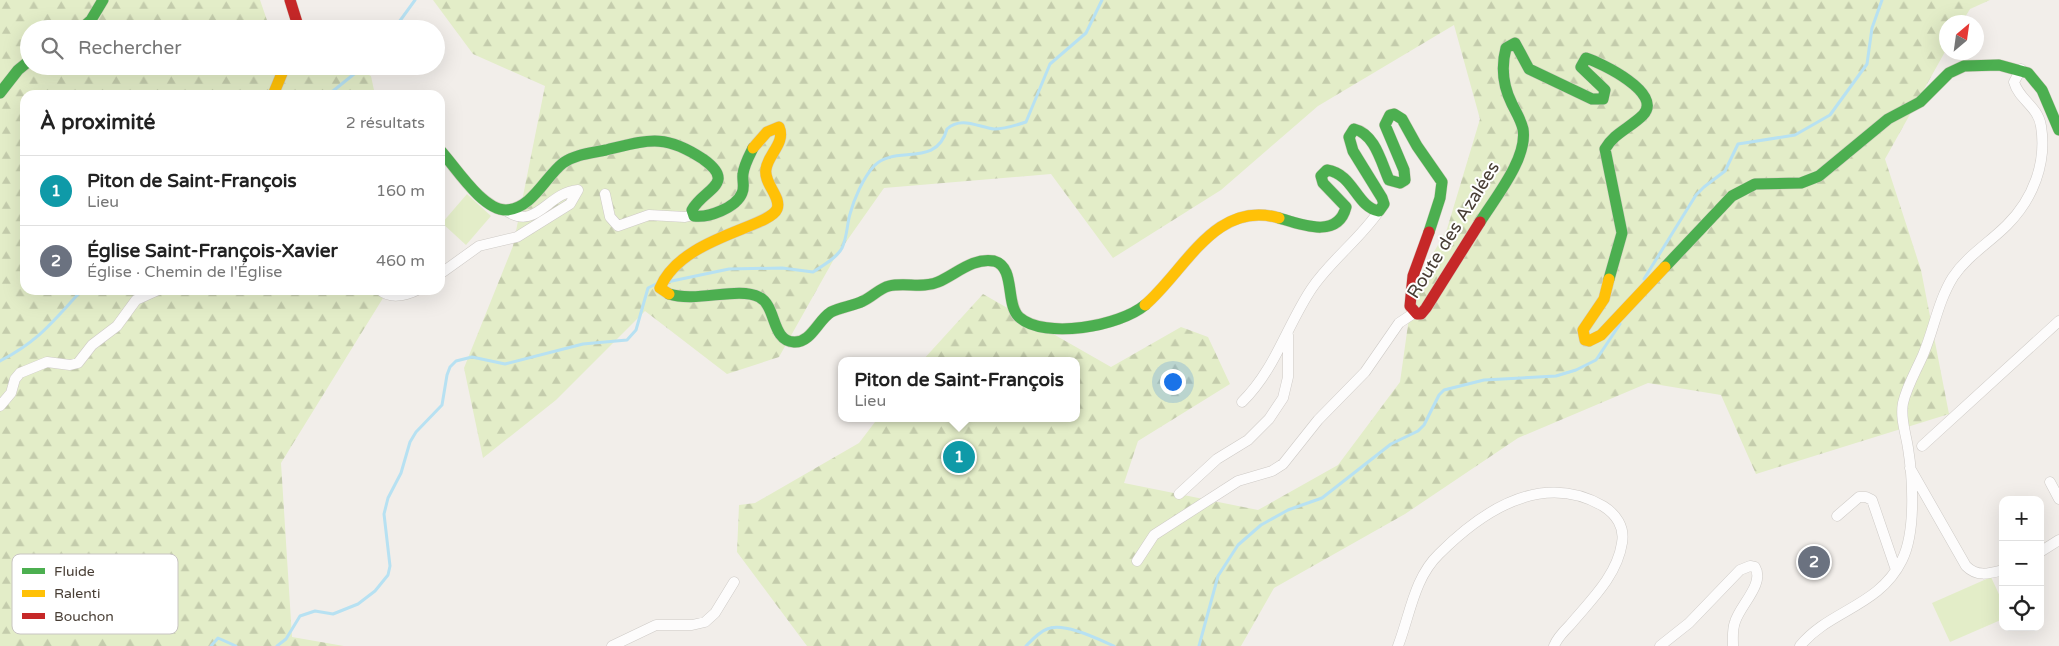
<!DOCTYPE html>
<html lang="fr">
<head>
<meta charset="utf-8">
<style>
  :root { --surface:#fff; --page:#f2f2f2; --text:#222; --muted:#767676; --line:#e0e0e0; --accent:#847c74 }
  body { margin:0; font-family:"Varela Round",sans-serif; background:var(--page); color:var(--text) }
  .controls { position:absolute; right:15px; bottom:15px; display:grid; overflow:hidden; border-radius:10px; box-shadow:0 5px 20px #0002 }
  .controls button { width:45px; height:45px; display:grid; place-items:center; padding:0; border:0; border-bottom:1px solid var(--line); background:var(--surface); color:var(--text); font:25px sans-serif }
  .compass { position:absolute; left:1939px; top:15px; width:45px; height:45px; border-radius:50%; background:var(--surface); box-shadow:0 5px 20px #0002; rotate:29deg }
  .you { position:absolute; left:1172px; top:381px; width:18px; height:18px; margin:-12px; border:4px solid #fff; border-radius:50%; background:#1a73e8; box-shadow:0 0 0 8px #1a73e833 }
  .badge { display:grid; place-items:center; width:32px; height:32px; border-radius:50%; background:var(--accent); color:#fff; font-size:16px; font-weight:700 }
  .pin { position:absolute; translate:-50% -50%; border:2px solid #fff; box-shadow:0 1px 5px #0006 }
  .popup { position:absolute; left:838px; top:357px; width:242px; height:65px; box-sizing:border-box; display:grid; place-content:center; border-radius:10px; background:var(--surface); filter:drop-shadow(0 1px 4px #0005); font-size:16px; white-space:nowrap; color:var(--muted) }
  .popup b { font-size:19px; color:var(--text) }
  .popup::after { content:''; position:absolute; left:50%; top:100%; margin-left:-10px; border:10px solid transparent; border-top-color:var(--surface) }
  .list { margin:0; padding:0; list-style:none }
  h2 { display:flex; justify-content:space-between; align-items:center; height:65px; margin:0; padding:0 20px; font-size:21px }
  h2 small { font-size:16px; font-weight:400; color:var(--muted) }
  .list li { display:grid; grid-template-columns:32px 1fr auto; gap:15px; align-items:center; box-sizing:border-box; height:70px; padding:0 20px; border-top:1px solid var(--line) }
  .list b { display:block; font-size:19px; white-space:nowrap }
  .list p { margin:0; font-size:16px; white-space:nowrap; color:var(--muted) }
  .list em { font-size:16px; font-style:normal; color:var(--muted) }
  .icon { flex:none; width:28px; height:28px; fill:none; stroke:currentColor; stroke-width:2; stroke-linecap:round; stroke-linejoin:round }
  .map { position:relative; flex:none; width:2059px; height:646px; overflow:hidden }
  .search { position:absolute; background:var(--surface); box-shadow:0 5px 20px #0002; left:20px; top:20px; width:425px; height:55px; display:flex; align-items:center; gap:12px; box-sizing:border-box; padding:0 18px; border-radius:28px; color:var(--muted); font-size:19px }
  .panel { position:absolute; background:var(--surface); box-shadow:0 5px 20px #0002; left:20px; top:90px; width:425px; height:205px; border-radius:15px }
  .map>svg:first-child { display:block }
  .forest { fill:url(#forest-firs) }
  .pitch { fill:#e3edc8 }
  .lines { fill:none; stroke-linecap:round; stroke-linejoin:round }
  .stream { stroke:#b7e1f2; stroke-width:3 }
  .street-casing { stroke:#cecac6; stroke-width:11 }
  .fast-casing { stroke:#d3ccc1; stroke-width:12 }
  .slow-casing { stroke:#d3ccc1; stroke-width:12 }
  .jam-casing { stroke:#d3ccc1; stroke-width:12 }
  .street { stroke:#fdfcfc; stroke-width:10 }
  .fast { stroke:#4caf50; stroke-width:11 }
  .slow { stroke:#ffc107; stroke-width:11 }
  .jam { stroke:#c62828; stroke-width:11 }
  .labels { text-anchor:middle; stroke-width:4; stroke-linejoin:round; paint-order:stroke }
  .street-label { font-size:18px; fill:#483e35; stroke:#fff }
  .key { fill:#fff; stroke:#c8c5c2; stroke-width:1 }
  .key-label { font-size:14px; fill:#483e35 }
</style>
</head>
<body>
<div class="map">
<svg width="2059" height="646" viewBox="0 0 2059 646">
  <defs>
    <pattern id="forest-firs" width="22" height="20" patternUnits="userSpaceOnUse" patternTransform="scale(1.25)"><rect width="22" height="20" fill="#e3edc8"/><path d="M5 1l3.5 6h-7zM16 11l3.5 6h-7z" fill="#c4ccac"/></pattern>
  </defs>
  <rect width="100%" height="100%" fill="#f2eeea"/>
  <path class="forest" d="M 0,0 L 260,0 L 270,29 L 29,29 L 29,66 L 350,66 L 371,76 L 375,95 L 25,95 L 25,290 L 388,290 L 281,463 L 292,637 L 344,646 L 0,646 Z
    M 433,0 L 1990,0 L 1970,9 L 1962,22 L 1946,22 L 1946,50 L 1885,159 L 1921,270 L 1949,414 L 1756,474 L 1721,395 L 1648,383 L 1518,438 L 1405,514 L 1274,588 L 1241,646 L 807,646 L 737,552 L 739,505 L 755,503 L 859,443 L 878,418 L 1076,418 L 1076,361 L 922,361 L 983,294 L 1111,367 L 1181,327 L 1208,337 L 1230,384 L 1138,441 L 1124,483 L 1258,510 L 1338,465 L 1400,382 L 1413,289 L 1447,229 L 1480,119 L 1454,25 L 1318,106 L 1221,190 L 1113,258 L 1051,174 L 884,188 L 834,259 L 779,357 L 727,374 L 645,311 L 556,400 L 483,458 L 464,368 L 513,246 L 545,86 L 473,54 Z"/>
  <path class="pitch" d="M 467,194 L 491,216 L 466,245 L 442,223 Z
    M 1991,577 L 2003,603 L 2003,619 L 1950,642 L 1932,603 Z"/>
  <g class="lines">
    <path class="stream" d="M 394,29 L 415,0
      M 328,95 L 364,66
      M 1644,279 L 1696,195 L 1704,187 L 1725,171 L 1738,144 L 1795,135 L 1830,115 L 1867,64 L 1872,28 L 1882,0
      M 667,282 L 729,269 L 782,268 L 813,272 C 822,266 837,258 842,248 C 847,238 847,224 850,214 C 854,199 863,178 874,166 C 895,144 936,169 947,129 C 961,116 978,127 994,129 C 1004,129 1017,125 1026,122 L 1050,64 L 1086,33 L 1102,0
      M 0,361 C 40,340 52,322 82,290
      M 211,646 L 218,638 L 236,646
      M 277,646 L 286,639 L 300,616 L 315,611 L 333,614 L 358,604 L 375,591 L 388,575 L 390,566 L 384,514 L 388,498 L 401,473 L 410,442 L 416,432 L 442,405 L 447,375 L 450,367 L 456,361 L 472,357 L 505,364 L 583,344 L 627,340 L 636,330 L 648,288 L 656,284
      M 1026,646 C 1032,640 1039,632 1047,629 C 1064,622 1098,639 1114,646
      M 1199,646 L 1218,576 L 1238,545 L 1261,525 L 1288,510 L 1322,498 L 1391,444 L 1418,431 L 1424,425 L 1439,395 L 1444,390 L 1484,380 L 1556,376 L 1576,370 L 1596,360 L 1620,324"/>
    <defs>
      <path id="street" d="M 605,194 L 610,217 L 618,226 L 649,215 L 685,217 L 693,215
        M 440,274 L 479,246 L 517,237 L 570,204 L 578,190 C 546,193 537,232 505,210
        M 380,290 C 390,299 405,296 417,290
        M 1242,402 C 1275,370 1287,325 1312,288 C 1331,260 1360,239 1379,211
        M 0,406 L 11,393 L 15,379 L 20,373 L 47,362 L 70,365 L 78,363 L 92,345 L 117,326 L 136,300 L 158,290
        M 1922,446 L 2059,321
        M 1910,468 L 1966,566 C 1977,577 1988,574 2003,570
        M 2050,482 L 2059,499
        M 1179,494 L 1217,459 L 1248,440 L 1269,419 L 1283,398 L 1288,377 L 1288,335
        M 1837,516 L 1859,497 L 1866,497 L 1872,500 L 1896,570
        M 2040,552 L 2059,540
        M 1137,561 L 1154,535 L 1238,481 L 1272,471 L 1283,464 L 1318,420 L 1365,372 L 1399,323 L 1414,313
        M 612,646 L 656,625 L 692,625 L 705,622 L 715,613 L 734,582
        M 1398,646 C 1410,615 1414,578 1439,554 C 1483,510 1542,471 1603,506 C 1616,514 1625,527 1622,543 C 1617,576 1590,601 1570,625 C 1564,631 1557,638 1554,646
        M 1660,646 L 1689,623 L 1740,570 L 1750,566 L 1755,567 C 1765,584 1740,605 1735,622 C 1732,630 1733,638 1733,646
        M 1800,646 C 1829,610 1879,607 1902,560 C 1916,532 1913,479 1908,448 C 1906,434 1900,418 1903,403 C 1907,386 1916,371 1923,355 C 1934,329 1938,301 1953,277 C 1967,256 1989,243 2007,225 C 2033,199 2047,163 2041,126 C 2038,106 2019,100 2014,82 L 2021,69"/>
      <path id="fast" d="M 81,29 L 91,20 L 103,0
        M 0,93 L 18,70 L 29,61
        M 440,150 C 455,166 482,210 506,210 C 532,209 545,177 563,163 C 576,154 592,153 606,150 C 648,140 664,133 703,159 C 738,184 703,189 692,210 L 694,216 C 708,218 736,208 742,193 C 745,187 742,180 743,174 C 744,165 749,156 753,148
        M 1279,218 C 1302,225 1338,239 1346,207 L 1323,183 L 1321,176 L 1327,170 C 1354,174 1356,207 1379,211 L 1384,204 L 1382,198 L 1353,151 L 1349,137 L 1354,129 C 1375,134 1381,162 1389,180 L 1400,183 L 1405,180 L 1404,170 L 1385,125 L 1390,115 L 1394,114 L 1402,119 L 1417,146 L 1442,182 L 1440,198 L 1429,232
        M 1480,222 C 1495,198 1528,158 1523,129 C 1521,120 1516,112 1512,104 C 1503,86 1501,67 1506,48 L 1515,43 L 1529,69 L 1592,99 L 1603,99 L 1605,90 L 1581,67 L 1586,58 C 1601,63 1664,93 1643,115 C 1630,128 1614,133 1605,149 L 1622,233 L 1609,279
        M 1665,267 L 1732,196 L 1755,184 L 1801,183 L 1819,176 L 1888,119 L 1920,102 L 1949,73 L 1964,66 L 1999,65 L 2028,73 L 2042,90 L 2059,130
        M 669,294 C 697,303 738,286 759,297 C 777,306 771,341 794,342 C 811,343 818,320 831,312 C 841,307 853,306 863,301 C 872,297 880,288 889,286 C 906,282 922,289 938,282 C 955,275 973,257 994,261 C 1016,267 1005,304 1019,317 C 1045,340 1120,326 1145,305"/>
      <path id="slow" d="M 273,95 L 285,66
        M 1609,279 L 1604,299 L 1583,330 L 1585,340 L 1589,341 L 1601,335 L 1665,267
        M 669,294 L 660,288 C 681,237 769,228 777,209 C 782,197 763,183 766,169 C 768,154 786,143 779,127 L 767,132 L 753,148
        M 1145,305 C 1185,271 1215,199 1279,218"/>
      <path id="jam" d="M 290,0 L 299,29
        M 1429,232 L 1413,276 L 1410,306 L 1417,314 L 1421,314 L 1426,308 L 1480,222"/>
    </defs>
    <use href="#street" class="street-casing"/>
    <use href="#fast" class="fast-casing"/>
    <use href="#slow" class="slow-casing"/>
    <use href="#jam" class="jam-casing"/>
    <use href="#street" class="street"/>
    <use href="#fast" class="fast"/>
    <use href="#slow" class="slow"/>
    <use href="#jam" class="jam"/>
  </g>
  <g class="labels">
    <g class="street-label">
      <text transform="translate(1453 230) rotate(-58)" y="6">Route des Azalées</text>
    </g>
  </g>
  <rect x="12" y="554" width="166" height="80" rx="8" class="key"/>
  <rect x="22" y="568" width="23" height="6" fill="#4caf50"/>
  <rect x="22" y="590" width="23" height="7" fill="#ffc107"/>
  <rect x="22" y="613" width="23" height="6" fill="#c62828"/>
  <g class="key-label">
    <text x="54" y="576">Fluide</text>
    <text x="54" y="598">Ralenti</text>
    <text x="54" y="621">Bouchon</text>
  </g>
</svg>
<div class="controls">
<button>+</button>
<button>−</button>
<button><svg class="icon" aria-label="locate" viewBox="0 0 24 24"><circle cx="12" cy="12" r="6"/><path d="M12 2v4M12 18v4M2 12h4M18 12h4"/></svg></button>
</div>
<svg class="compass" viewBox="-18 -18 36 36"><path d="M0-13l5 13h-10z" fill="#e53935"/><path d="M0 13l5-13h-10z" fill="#767676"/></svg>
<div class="you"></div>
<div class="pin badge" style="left:959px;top:457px;background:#0f9aa8">1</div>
<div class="popup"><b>Piton de Saint-François</b>Lieu</div>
<div class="pin badge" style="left:1814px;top:562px;background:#6b7280">2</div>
<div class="search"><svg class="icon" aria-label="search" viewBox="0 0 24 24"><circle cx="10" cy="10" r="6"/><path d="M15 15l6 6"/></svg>Rechercher</div>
<section class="panel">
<h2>À proximité<small>2 résultats</small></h2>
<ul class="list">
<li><span class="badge" style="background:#0f9aa8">1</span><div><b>Piton de Saint-François</b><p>Lieu</p></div><em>160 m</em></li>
<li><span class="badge" style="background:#6b7280">2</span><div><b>Église Saint-François-Xavier</b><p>Église · Chemin de l'Église</p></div><em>460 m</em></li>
</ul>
</section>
</div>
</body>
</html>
